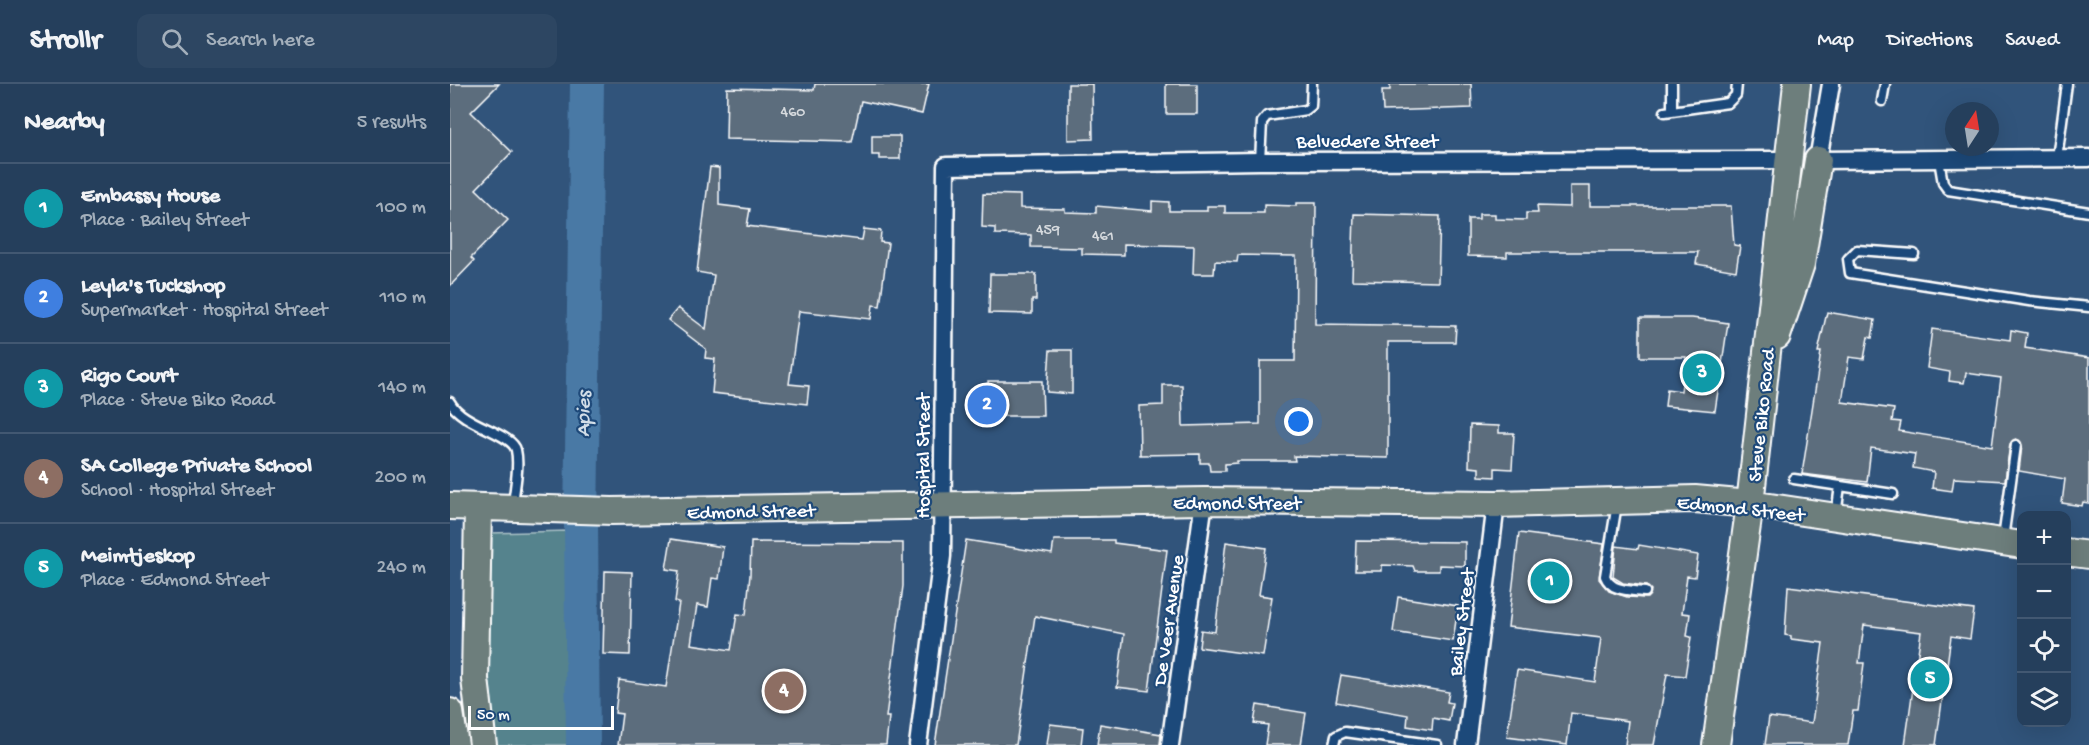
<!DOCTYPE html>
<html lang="en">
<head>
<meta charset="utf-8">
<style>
  :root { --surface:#253f5c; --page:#2d4662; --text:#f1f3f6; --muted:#a3afbb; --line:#425872; --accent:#95b2f1 }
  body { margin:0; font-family:"Gochi Hand",sans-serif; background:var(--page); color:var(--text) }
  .controls { position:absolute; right:18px; bottom:18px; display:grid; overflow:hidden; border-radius:12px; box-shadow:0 6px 24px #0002 }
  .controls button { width:54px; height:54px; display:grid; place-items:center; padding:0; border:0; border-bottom:2px solid var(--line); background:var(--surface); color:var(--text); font:30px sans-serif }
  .compass { position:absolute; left:1495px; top:18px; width:54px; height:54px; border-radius:50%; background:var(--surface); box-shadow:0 6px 24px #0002; rotate:12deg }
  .scale { position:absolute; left:18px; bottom:15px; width:146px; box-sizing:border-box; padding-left:6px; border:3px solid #fff; border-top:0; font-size:16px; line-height:21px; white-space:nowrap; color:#fff; -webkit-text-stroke:4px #1f4a7a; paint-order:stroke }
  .you { position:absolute; left:849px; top:338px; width:21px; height:21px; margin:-15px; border:4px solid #fff; border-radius:50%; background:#1a73e8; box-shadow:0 0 0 9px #1a73e833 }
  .badge { display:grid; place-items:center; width:39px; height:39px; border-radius:50%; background:var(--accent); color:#fff; font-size:20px; font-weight:700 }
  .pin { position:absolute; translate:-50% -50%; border:3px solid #fff; box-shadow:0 2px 6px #0006 }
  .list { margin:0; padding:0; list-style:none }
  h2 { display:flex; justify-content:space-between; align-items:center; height:78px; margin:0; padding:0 24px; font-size:26px }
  h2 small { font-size:20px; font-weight:400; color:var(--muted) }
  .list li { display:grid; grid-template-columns:39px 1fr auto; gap:18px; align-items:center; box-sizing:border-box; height:90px; padding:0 24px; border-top:2px solid var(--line) }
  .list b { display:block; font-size:22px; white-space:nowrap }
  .list p { margin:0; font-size:20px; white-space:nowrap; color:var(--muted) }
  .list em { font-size:20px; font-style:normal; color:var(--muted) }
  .icon { flex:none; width:33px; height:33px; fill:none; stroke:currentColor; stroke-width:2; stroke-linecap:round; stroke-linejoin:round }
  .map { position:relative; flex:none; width:1639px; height:661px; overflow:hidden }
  header { display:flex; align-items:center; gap:36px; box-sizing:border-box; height:84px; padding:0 30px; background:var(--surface); border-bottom:2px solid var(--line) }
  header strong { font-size:28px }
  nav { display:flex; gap:33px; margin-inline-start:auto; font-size:21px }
  .search { width:420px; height:54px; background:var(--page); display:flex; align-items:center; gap:15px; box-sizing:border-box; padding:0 21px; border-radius:12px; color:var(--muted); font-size:22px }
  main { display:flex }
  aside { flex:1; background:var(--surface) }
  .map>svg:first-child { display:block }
  .green { fill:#55838d; stroke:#aac1c6; stroke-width:1.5 }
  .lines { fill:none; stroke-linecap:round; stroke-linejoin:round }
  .river { stroke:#4979a5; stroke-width:34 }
  .building { fill:#5c6d7d; stroke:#fff; stroke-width:1.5 }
  .service-casing { stroke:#fff; stroke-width:13 }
  .minor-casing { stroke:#fff; stroke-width:21 }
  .primary-casing { stroke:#fff; stroke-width:30 }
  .service { stroke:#1f4a7a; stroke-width:8 }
  .minor { stroke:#1f4a7a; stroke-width:16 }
  .primary { stroke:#6d7e7c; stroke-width:26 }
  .labels { text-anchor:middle; stroke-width:4.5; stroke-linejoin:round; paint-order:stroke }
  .number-label { font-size:16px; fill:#d6dade }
  .street-label { font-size:20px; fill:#fff; stroke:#1f4a7a }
  .water-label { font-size:21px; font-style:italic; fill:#d2dee8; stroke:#1f4a7a }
</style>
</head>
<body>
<header>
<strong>Strollr</strong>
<div class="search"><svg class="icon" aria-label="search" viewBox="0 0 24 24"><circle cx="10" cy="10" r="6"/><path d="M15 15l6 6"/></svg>Search here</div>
<nav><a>Map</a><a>Directions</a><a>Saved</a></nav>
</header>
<main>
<aside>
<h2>Nearby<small>5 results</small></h2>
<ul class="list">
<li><span class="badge" style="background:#0f9aa8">1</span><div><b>Embassy House</b><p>Place · Bailey Street</p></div><em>100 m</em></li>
<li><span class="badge" style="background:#3f7fe0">2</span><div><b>Leyla's Tuckshop</b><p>Supermarket · Hospital Street</p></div><em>110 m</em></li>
<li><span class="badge" style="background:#0f9aa8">3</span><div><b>Rigo Court</b><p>Place · Steve Biko Road</p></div><em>140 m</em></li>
<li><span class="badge" style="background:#8d6e63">4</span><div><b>SA College Private School</b><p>School · Hospital Street</p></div><em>200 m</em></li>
<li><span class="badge" style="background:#0f9aa8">5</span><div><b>Meimtjeskop</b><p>Place · Edmond Street</p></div><em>240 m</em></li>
</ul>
</aside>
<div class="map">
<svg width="1639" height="661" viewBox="0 0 1639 661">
  <rect width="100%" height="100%" fill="#31547b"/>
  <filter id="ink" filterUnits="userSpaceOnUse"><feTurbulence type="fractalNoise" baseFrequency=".0167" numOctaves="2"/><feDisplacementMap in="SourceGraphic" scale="12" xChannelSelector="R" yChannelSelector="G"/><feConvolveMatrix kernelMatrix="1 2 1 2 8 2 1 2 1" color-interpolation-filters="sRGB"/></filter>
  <g filter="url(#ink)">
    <path class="green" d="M 118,447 L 122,661 L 47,661 L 38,585 L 42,449 Z"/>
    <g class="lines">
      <path class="river" d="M 133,661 L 131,441 L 137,0"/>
    </g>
    <path class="building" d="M 0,0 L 49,0 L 21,28 L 62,68 L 26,105 L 58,136 L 21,174 L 24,177 L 0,202 Z
      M 365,0 L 479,0 L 472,30 L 411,17 L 402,58 L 276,55 L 277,4 L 364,6 Z
      M 618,0 L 642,0 L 643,55 L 618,56 Z
      M 716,0 L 747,0 L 747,30 L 716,30 Z
      M 940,0 L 1021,0 L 1022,24 L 933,27 L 932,6 L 940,6 Z
      M 422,52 L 450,52 L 450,75 L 429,75 L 429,71 L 422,71 Z
      M 260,83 L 269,84 L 269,121 L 300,125 L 297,142 L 412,156 L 414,145 L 431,147 L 430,158 L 438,159 L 430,222 L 423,221 L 421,235 L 349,227 L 339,300 L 359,302 L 357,320 L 262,309 L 265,275 L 255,274 L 256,265 L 218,236 L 228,224 L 256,245 L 264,191 L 247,188 Z
      M 1120,102 L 1140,102 L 1140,122 L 1281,122 L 1284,161 L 1290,162 L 1286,187 L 1246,180 L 1248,168 L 1057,168 L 1057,173 L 1018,172 L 1018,135 L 1029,135 L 1029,130 L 1045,130 L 1045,135 L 1076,136 L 1076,129 L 1088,129 L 1087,122 L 1120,123 Z
      M 533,110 L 570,111 L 570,124 L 615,125 L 615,128 L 646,129 L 646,122 L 702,127 L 702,117 L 719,118 L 719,127 L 757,127 L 757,122 L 775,122 L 775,129 L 814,129 L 814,121 L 846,122 L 846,119 L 866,119 L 865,240 L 1006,242 L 1005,258 L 938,258 L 938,374 L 844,372 L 845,377 L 787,377 L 787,379 L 775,380 L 775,387 L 760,387 L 759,379 L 750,379 L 750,370 L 690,371 L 689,322 L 713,321 L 713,301 L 732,301 L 733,342 L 810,340 L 810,277 L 845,277 L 846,172 L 788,171 L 787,178 L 765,177 L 764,190 L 743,190 L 744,162 L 674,160 L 674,171 L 632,170 L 632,164 L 581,163 L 581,151 L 545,150 L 545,144 L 532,143 Z
      M 904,130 L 990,132 L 988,198 L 902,196 Z
      M 540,190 L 586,190 L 586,216 L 582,216 L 582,230 L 539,229 Z
      M 1377,228 L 1425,236 L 1422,254 L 1418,253 L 1414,275 L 1399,273 L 1392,318 L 1444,325 L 1442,337 L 1451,338 L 1449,347 L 1542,362 L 1551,294 L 1516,289 L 1514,299 L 1499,297 L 1500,288 L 1477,284 L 1482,245 L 1560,256 L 1561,246 L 1577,249 L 1575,264 L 1639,274 L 1639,419 L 1633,418 L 1632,422 L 1612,419 L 1615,395 L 1569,387 L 1572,361 L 1566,355 L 1560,360 L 1555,397 L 1504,394 L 1502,407 L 1482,404 L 1484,388 L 1463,384 L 1465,370 L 1421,364 L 1417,398 L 1352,390 L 1371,268 L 1368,268 Z
      M 1190,234 L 1242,234 L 1278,239 L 1265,327 L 1215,322 L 1217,305 L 1231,307 L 1236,273 L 1190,273 Z
      M 600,266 L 622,266 L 622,310 L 597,308 Z
      M 538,297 L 592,297 L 593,332 L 531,332 L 532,309 L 539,309 Z
      M 1020,341 L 1049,342 L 1049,349 L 1064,349 L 1062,385 L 1045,384 L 1045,393 L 1029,392 L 1029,384 L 1019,383 Z
      M 1069,449 L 1154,460 L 1149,495 L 1159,507 L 1177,513 L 1197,514 L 1201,506 L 1196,502 L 1173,499 L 1163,493 L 1166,462 L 1188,465 L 1189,461 L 1248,471 L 1245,493 L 1237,492 L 1232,529 L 1240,530 L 1237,552 L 1241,553 L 1235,592 L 1217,590 L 1204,661 L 1175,661 L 1178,637 L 1121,629 L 1117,661 L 1057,653 L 1067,586 L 1145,598 L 1151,554 L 1058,543 Z
      M 221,455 L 273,463 L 269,495 L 262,494 L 258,523 L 247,521 L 241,560 L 281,566 L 287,530 L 296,531 L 300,491 L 301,458 L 453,459 L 453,502 L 436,633 L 439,633 L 436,661 L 168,661 L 172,630 L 165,629 L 169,596 L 216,603 L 229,519 L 225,518 L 229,487 L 216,485 Z
      M 516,456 L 602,470 L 604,456 L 664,456 L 664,459 L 717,466 L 699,607 L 667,603 L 674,550 L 585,532 L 566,661 L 485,661 Z
      M 906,457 L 1015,458 L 1015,482 L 989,481 L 989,487 L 965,487 L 963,482 L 932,481 L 932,487 L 905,487 Z
      M 776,458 L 816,464 L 809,511 L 822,513 L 813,572 L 749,563 L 751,546 L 765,548 Z
      M 155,487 L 182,488 L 180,571 L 153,570 Z
      M 1338,502 L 1524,526 L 1520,555 L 1501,552 L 1486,661 L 1455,661 L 1471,548 L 1414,541 L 1409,579 L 1414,579 L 1408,627 L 1403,627 L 1398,661 L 1315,661 L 1319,633 L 1362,639 L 1373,559 L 1341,555 L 1341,552 L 1335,551 Z
      M 948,513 L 1008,522 L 1003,557 L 943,548 Z
      M 891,591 L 999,608 L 997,618 L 1002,619 L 999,637 L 983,634 L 982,646 L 957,642 L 958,631 L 886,618 Z
      M 807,621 L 856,629 L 851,661 L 815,661 L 818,641 L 804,639 Z
      M 600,640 L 633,644 L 631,661 L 597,661 Z
      M 650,640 L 711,650 L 710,661 L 647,661 Z"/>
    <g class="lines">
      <defs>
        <path id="service" d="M 1222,0 L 1222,25
          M 1432,17 L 1435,0
          M 1215,28 L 1278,19 L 1286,11 L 1287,0
          M 1607,74 L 1617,0
          M 1489,76 L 1493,99 L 1498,106 L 1639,128
          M 810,77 L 812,38 L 817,32 L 856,26 L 861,22 L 862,0
          M 1464,170 L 1407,166 L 1398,175 L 1400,189 L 1579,217 L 1639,223
          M 0,318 C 12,341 62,349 66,366 C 70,383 64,405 63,422
          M 1344,395 L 1443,410
          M 1167,420 L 1155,492 C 1161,508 1180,506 1195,508
          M 1386,431 L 1390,402
          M 1553,455 L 1566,361
          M 884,661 L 886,652 L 895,648 L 987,661"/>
        <path id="minor" d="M 1381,0 L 1368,76 L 1639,74
          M 468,661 L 492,472 L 496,82 L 810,77 L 1337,76
          M 720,661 L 754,417
          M 1016,661 L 1046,420"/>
        <path id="primary" d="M 1327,252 L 1351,180 L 1368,76
          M 0,422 L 162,427 L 754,417 L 1046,420 L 1245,415 L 1300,420 L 1572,461
          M 28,424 L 25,595 L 33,661
          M 1616,468 L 1639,471
          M 0,628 L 5,661
          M 1266,661 L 1300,420 L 1347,0"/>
      </defs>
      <use href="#service" class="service-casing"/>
      <use href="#minor" class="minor-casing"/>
      <use href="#primary" class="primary-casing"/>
      <use href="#service" class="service"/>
      <use href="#minor" class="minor"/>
      <use href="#primary" class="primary"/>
    </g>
  </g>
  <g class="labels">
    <g class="number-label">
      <text x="343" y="32">460</text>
      <text x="598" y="150">459</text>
      <text x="653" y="156">461</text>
    </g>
    <g class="street-label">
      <text x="917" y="63">Belvedere Street</text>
      <text transform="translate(1310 331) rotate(-84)" y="7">Steve Biko Road</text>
      <text transform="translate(472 372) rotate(-90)" y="7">Hospital Street</text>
      <text x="787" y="425">Edmond Street</text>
      <text transform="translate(1291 423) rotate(6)" y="7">Edmond Street</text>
      <text transform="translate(301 426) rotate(-1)" y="7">Edmond Street</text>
      <text transform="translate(717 536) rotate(-82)" y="7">De Veer Avenue</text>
      <text transform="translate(1010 538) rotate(-83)" y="7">Bailey Street</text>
    </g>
    <g class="water-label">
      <text transform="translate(132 330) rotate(-89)" y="7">Apies</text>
    </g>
  </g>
</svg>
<div class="controls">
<button>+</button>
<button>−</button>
<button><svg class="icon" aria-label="locate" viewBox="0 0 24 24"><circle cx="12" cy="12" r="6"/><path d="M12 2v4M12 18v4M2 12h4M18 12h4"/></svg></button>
<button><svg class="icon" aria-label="layers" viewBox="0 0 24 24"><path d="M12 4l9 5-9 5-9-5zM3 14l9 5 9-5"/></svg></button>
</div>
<svg class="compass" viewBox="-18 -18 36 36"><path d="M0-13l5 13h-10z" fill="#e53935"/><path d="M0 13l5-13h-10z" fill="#a3afbb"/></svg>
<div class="scale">50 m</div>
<div class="you"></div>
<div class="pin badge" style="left:1100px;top:497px;background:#0f9aa8">1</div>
<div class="pin badge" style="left:537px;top:321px;background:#3f7fe0">2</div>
<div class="pin badge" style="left:1252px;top:289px;background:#0f9aa8">3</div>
<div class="pin badge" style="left:334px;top:607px;background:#8d6e63">4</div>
<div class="pin badge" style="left:1480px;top:595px;background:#0f9aa8">5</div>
</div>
</main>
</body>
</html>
